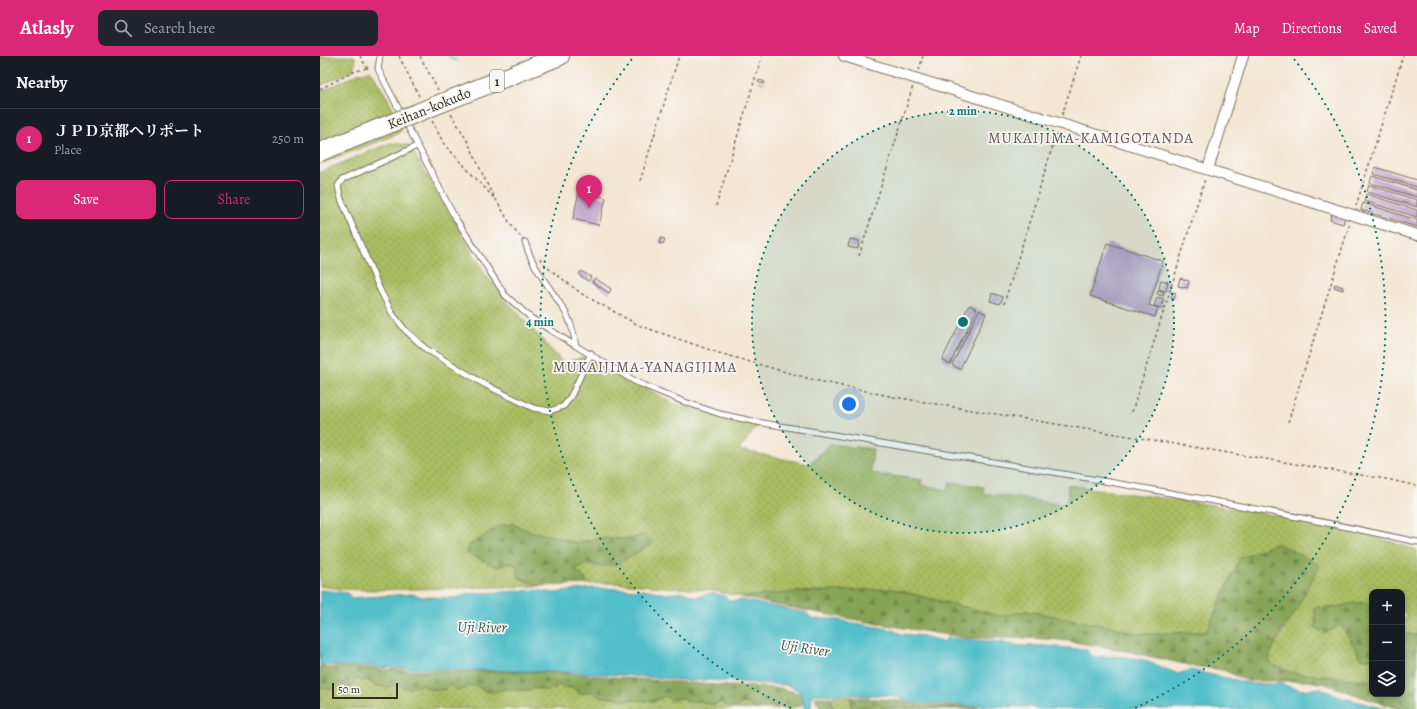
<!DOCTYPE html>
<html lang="en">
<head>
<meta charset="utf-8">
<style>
  :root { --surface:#171b24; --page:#20242c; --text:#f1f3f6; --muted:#9ea1a6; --line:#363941; --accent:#db2777 }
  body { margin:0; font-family:Alegreya,"Noto Serif JP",serif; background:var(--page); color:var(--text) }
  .controls { position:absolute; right:12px; bottom:12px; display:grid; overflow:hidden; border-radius:8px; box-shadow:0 2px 6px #0003 }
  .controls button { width:36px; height:36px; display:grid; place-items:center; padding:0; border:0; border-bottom:1px solid var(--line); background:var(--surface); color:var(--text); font:20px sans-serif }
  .scale { position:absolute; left:12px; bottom:10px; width:66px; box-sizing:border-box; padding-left:4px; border:2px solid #3b2a1e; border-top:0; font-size:11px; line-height:14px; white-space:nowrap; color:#3b2a1e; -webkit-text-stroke:3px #f6f6f2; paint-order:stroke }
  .you { position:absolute; left:529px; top:348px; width:14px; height:14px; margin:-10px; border:3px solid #fff; border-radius:50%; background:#1a73e8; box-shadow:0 0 0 6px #1a73e833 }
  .badge { display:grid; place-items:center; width:26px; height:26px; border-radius:50%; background:var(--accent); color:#fff; font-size:13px; font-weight:700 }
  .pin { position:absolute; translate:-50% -33px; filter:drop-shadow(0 1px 2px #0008) }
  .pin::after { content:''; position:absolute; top:21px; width:14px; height:12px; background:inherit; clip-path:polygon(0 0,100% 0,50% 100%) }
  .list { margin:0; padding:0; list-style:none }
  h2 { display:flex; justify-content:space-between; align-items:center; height:52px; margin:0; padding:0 16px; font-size:17px }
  h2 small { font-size:13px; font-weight:400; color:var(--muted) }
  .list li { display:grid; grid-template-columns:26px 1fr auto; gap:12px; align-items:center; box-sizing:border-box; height:60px; padding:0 16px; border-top:1px solid var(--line) }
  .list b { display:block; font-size:15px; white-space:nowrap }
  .list p { margin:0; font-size:13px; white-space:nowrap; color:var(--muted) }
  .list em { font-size:13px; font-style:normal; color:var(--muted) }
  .actions { display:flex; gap:8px; padding:12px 16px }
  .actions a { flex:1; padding:9px 0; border:1px solid var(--accent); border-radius:8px; text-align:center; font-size:14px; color:var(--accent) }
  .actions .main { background:var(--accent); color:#fff }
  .icon { flex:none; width:22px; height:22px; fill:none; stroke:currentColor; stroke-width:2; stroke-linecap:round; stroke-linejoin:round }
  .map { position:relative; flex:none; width:1097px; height:653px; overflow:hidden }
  header { display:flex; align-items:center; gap:24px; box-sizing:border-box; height:56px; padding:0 20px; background:var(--accent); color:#fff }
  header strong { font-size:19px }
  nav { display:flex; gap:22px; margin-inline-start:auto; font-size:14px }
  .search { width:280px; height:36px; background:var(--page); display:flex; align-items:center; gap:10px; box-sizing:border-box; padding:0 14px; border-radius:8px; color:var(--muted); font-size:15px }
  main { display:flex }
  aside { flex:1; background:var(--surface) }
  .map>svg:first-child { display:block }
  .grass { fill:url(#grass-dots); stroke:#72733f }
  .forest { fill:url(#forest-firs); stroke:#60673a }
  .water { fill:#52bfca; stroke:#467474 }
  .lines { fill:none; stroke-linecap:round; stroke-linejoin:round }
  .stream { stroke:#52bfca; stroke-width:2.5 }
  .building { fill:#c0a6cc }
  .lane-casing { stroke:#7b6c5d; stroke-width:7 }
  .street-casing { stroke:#7b6c5d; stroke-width:12 }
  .highway-casing { stroke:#7b6c5d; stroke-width:20 }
  .path { stroke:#7b6c5d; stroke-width:1.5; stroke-dasharray:3 3; stroke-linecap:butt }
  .lane { stroke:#fff; stroke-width:5 }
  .street { stroke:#fff; stroke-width:10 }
  .highway { stroke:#fff; stroke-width:18 }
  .highway-bridge-casing { stroke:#7b6c5d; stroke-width:20; stroke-linecap:butt }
  .highway-bridge { stroke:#fff; stroke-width:18 }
  .ring { fill:none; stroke:#0f766e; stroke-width:2; stroke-dasharray:2 4 }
  .labels { text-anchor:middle; stroke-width:3.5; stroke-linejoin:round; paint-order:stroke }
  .shield { fill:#f6f6f2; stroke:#73675e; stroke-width:1 }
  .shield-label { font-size:13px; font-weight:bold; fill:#3b2a1e }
  .street-label { font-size:14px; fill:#3b2a1e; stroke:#f6f6f2 }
  .neighbourhood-label { font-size:15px; letter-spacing:1px; fill:#6a555b; stroke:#f6f6f2 }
  .water-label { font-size:15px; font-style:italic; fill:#425752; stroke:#f6f6f2 }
  .centre { fill:#0f766e; stroke:#f6f6f2; stroke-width:2 }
  .ring-label { font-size:12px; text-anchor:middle; font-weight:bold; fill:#0f766e; stroke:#f6f6f2; stroke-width:3.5; stroke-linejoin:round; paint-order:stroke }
</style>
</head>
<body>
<header>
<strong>Atlasly</strong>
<div class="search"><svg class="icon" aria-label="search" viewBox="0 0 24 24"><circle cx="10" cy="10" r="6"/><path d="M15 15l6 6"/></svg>Search here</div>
<nav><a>Map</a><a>Directions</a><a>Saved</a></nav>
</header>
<main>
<aside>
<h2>Nearby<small></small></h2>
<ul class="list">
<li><span class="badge">1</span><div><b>ＪＰＤ京都ヘリポート</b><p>Place</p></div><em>250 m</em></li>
</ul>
<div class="actions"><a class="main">Save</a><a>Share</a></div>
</aside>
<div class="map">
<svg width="1097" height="653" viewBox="0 0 1097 653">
  <defs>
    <pattern id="grass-dots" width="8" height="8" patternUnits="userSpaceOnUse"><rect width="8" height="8" fill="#a8bc60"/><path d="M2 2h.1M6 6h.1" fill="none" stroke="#8a994f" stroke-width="1.8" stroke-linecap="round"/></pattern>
    <pattern id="forest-firs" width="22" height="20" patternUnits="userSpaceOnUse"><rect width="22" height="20" fill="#86a456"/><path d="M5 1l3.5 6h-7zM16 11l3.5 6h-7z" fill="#6f8647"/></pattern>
  </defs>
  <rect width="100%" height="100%" fill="#f6f6f2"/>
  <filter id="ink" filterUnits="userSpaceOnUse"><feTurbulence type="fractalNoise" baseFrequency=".025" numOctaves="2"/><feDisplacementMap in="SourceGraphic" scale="8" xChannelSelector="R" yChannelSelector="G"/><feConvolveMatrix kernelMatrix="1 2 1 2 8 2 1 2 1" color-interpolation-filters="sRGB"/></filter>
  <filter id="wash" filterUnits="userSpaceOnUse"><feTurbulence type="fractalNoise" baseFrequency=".012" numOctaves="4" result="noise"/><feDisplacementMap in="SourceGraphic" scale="16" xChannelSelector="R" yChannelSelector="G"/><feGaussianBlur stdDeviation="0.9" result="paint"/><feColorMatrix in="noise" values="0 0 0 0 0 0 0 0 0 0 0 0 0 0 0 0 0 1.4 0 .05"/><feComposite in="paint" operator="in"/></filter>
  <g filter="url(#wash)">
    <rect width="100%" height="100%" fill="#f3e7d3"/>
    <path class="grass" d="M 0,0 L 34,0 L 36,3 L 33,14 L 0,30 Z
      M 51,15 L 68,43 L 82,74 L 77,78 L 0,108 L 0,36 L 38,18 Z
      M 70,87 L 89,89 L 166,219 L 187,245 L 244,308 L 262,301 L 274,304 L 355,348 L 438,369 L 419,394 L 489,408 L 510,388 L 553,393 L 551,417 L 602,424 L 601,429 L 628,434 L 630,426 L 664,431 L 663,437 L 747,449 L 748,429 C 864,446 986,457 1097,494 L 1097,579 L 1088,578 L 1082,581 L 1082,566 L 1087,559 L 1082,556 L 1082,536 L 1052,536 L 1052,547 L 1035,547 L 1012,552 L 994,551 L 1021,569 L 1042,603 L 1052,603 L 1052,625 L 972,617 L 949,607 L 950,597 L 977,553 L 920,502 L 886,576 L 818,578 L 793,571 L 707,555 L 680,560 L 572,533 L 477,536 L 422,541 L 396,535 L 294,527 L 267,528 L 265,523 L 254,513 L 268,507 L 279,510 L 315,497 L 332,487 L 323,479 L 309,483 L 279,482 L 256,487 L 236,481 L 213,476 L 192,468 L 179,470 L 166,479 L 176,511 L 189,507 L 198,510 L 199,522 L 220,530 L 55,534 L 21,533 L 0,530 L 0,116 Z
      M 35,622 L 42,625 L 47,624 L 57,630 L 68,631 L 78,629 C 86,634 93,631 102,628 L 109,633 L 127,631 L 129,627 L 142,634 C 154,626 155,631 167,636 L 183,631 L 199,635 L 211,634 L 218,632 L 223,634 L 234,629 L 236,626 L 248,632 L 252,631 L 260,638 L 272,635 L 277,640 L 307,644 L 335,645 L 345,639 L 350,644 L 362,642 L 367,646 L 381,645 L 394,649 L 401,646 L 417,651 C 423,646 427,646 432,651 L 450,649 L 458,653 L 0,653 L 0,631 L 10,633 L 21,626 Z
      M 516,640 L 530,641 L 533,653 L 558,648 L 564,653 L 512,653 L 512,645 L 511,641 Z"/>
    <path class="forest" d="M 192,468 L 213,476 L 236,481 L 256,487 L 279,482 L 309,483 L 323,479 L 333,487 L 296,509 L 279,510 L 268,507 L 254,513 L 265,523 L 267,528 L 220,530 L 199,522 L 197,510 L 189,507 L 176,511 L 147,497 L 149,489 L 166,479 L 179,470 Z
      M 957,487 L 1000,509 C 992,523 985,538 977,552 C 967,569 951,586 949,607 L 972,617 L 1052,625 L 1052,638 L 1082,638 L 1082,581 L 1088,578 L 1097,579 L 1097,653 L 1077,652 L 1048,643 L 1006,628 L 988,625 L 928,625 L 903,614 L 873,610 L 797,593 L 741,584 L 709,582 L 647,582 L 559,568 L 457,549 L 422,541 L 477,536 L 572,533 L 680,560 L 707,555 L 793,571 L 818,578 L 886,576 L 920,502 Z
      M 1035,547 L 1052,547 L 1052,603 L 1042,603 L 1021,569 L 1006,577 L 996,572 L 994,551 L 1012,552 Z
      M 0,610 L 8,612 L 16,611 L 103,615 L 225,616 L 408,630 L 460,632 L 481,638 L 483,644 L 481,650 C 470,653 461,653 450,649 C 445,651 441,653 435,653 C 430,651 429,646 424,647 C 421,647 421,648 419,650 C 412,653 406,650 401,646 L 394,649 L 381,645 L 367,646 L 362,642 L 350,644 L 345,639 L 342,642 L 335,645 L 307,644 L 277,640 L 272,635 L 260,638 L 252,631 L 242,632 L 236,626 L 235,629 L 237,630 L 235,633 L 232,632 L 228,635 L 218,632 L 211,634 L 189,634 L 183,632 L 183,634 C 171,637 166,637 156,629 L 149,630 L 142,634 L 137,634 L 129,628 L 125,634 L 109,633 L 102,628 C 94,632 86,634 78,629 L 68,631 L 57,630 L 47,624 L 42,625 L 35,622 L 34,630 L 30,632 L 23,629 L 21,626 C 17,634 7,634 0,631 Z
      M 495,641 L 511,641 L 512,645 L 512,653 L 502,653 L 497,646 Z
      M 530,641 L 585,645 L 598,650 L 658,651 L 656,653 L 564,653 L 558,648 L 533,653 Z"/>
    <path class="water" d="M 272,532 L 329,534 L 347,538 L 362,536 L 376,541 L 393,537 L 404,540 L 410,545 L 422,544 L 486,557 L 493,563 L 514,563 L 540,568 L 573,574 L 581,578 L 603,580 L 624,586 L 627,582 L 682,586 C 695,592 711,589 725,590 C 739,591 751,593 766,593 L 771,600 L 775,601 L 794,600 L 821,603 L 858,618 L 870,614 L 933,628 L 960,628 L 981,634 L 1000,632 L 1019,641 L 1067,653 L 715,653 L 712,651 L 597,648 C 586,644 574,639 562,639 C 553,639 546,641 537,639 L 492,638 L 491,653 L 484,653 C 484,640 479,631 465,629 L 386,624 L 372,625 L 301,619 L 239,616 L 106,613 L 0,609 L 0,534 L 27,537 L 32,542 L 92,538 L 103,541 L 138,542 L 146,538 L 215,534 L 235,537 Z"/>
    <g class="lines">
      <path class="stream" d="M 129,0 L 135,4"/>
    </g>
    <g id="blocks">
      <path class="building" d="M 439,24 L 445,26 L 444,28 L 438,26 Z
        M 1055,111 L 1097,124 L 1097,131 L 1053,118 Z
        M 1052,120 L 1097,134 L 1097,141 L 1050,127 Z
        M 1049,129 L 1097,144 L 1097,151 L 1047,136 Z
        M 259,135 L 286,142 L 279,169 L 253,163 Z
        M 1046,138 L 1097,154 L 1097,161 L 1044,145 Z
        M 1043,147 L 1097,164 L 1097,171 L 1041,154 Z
        M 1012,156 L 1025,160 L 1023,168 L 1010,164 Z
        M 341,182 L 345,183 L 343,188 L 339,187 Z
        M 530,183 L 539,185 L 538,193 L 528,191 Z
        M 787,187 L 843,205 L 829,249 L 838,252 L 835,261 L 770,240 Z
        M 261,215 L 271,221 L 268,225 L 259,219 Z
        M 275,222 L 291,233 L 289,237 L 272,226 Z
        M 860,222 L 869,225 L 867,232 L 858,230 Z
        M 841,224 L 848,226 L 846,235 L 839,233 Z
        M 1015,228 L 1023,231 L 1023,234 L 1014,231 Z
        M 838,234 L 844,236 L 843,240 L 837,238 Z
        M 853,236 L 856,237 L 854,243 L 851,243 Z
        M 672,237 L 683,241 L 680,248 L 670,245 Z
        M 837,241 L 844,243 L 841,252 L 834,250 Z
        M 649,249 L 657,253 L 630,308 L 622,304 Z
        M 659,254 L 666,258 L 640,313 L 632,309 Z"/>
    </g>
  </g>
  <g filter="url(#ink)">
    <use href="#blocks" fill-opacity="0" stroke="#7b6c5d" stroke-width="1"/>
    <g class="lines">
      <defs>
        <path id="lane" d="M 60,0 L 58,13 L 134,160 L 185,239 L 211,262 L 256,290
          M 97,90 L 22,124 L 18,130 L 21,143 L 60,234 L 72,257 L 85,274 L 106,293 L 164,328 L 213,352 L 230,355 L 244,350 L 252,338 L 271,297
          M 205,186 C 212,212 231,232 244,254 C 251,264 254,278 256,290 L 316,326 L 362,345 L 400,358 L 437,366 C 658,404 879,438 1097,486"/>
        <path id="street" d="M 524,0 L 1097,179
          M 888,113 L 923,0"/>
        <path id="highway" d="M 114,50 L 240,0"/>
      </defs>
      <use href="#lane" class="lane-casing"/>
      <use href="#street" class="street-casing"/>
      <use href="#highway" class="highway-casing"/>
      <path class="path" d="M 40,0 L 47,12 L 51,13
        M 79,0 L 100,42
        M 100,0 L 118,34
        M 599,14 L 603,0
        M 0,33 L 33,16 L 47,12
        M 131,58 L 148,86 L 169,132 L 191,169 L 201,181
        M 742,59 L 761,0
        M 112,65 L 124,88 L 175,143
        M 320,125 L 359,0
        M 396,150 L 442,0
        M 1036,150 L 1083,0
        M 539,200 L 593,30
        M 220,203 L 228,212 L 262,238 L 318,269 L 399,297 L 494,324 L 574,341 L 1071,424 L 1097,430
        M 684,248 L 737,76
        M 812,356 L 885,123
        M 968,366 L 1030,167"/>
      <use href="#lane" class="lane"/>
      <use href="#street" class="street"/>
      <use href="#highway" class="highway"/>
      <defs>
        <path id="highway-bridge" d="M 0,96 L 114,50"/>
      </defs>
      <use href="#highway-bridge" class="highway-bridge-casing"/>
      <use href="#highway-bridge" class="highway-bridge"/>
    </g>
  </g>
  <circle cx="643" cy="266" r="211" fill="#0f766e" fill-opacity=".12"/>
  <g class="ring">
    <circle cx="643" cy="266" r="211"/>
    <path d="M471 652A423 423 0 0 1 312 3M974 3A423 423 0 0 1 815 652"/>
  </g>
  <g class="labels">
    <rect class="shield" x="170" y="14" width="14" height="22" rx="3"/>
    <g class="shield-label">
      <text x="177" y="30">1</text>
    </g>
    <g class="street-label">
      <text transform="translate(109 52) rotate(-22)" y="5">Keihan-kokudo</text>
    </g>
    <g class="neighbourhood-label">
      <text x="771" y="87">MUKAIJIMA-KAMIGOTANDA</text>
      <text x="325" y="316">MUKAIJIMA-YANAGIJIMA</text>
    </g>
    <g class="water-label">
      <text transform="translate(162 571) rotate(1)" y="5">Uji River</text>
      <text transform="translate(485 592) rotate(8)" y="5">Uji River</text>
    </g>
  </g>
  <circle cx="643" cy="266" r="6" class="centre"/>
  <g class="ring-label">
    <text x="643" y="59">2 min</text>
    <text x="220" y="270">4 min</text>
  </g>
</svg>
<div class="controls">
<button>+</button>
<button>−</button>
<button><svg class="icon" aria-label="layers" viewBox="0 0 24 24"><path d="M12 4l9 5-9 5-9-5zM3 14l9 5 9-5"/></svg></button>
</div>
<div class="scale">50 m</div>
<div class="you"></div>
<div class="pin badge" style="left:269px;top:152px">1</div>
</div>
</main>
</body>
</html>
